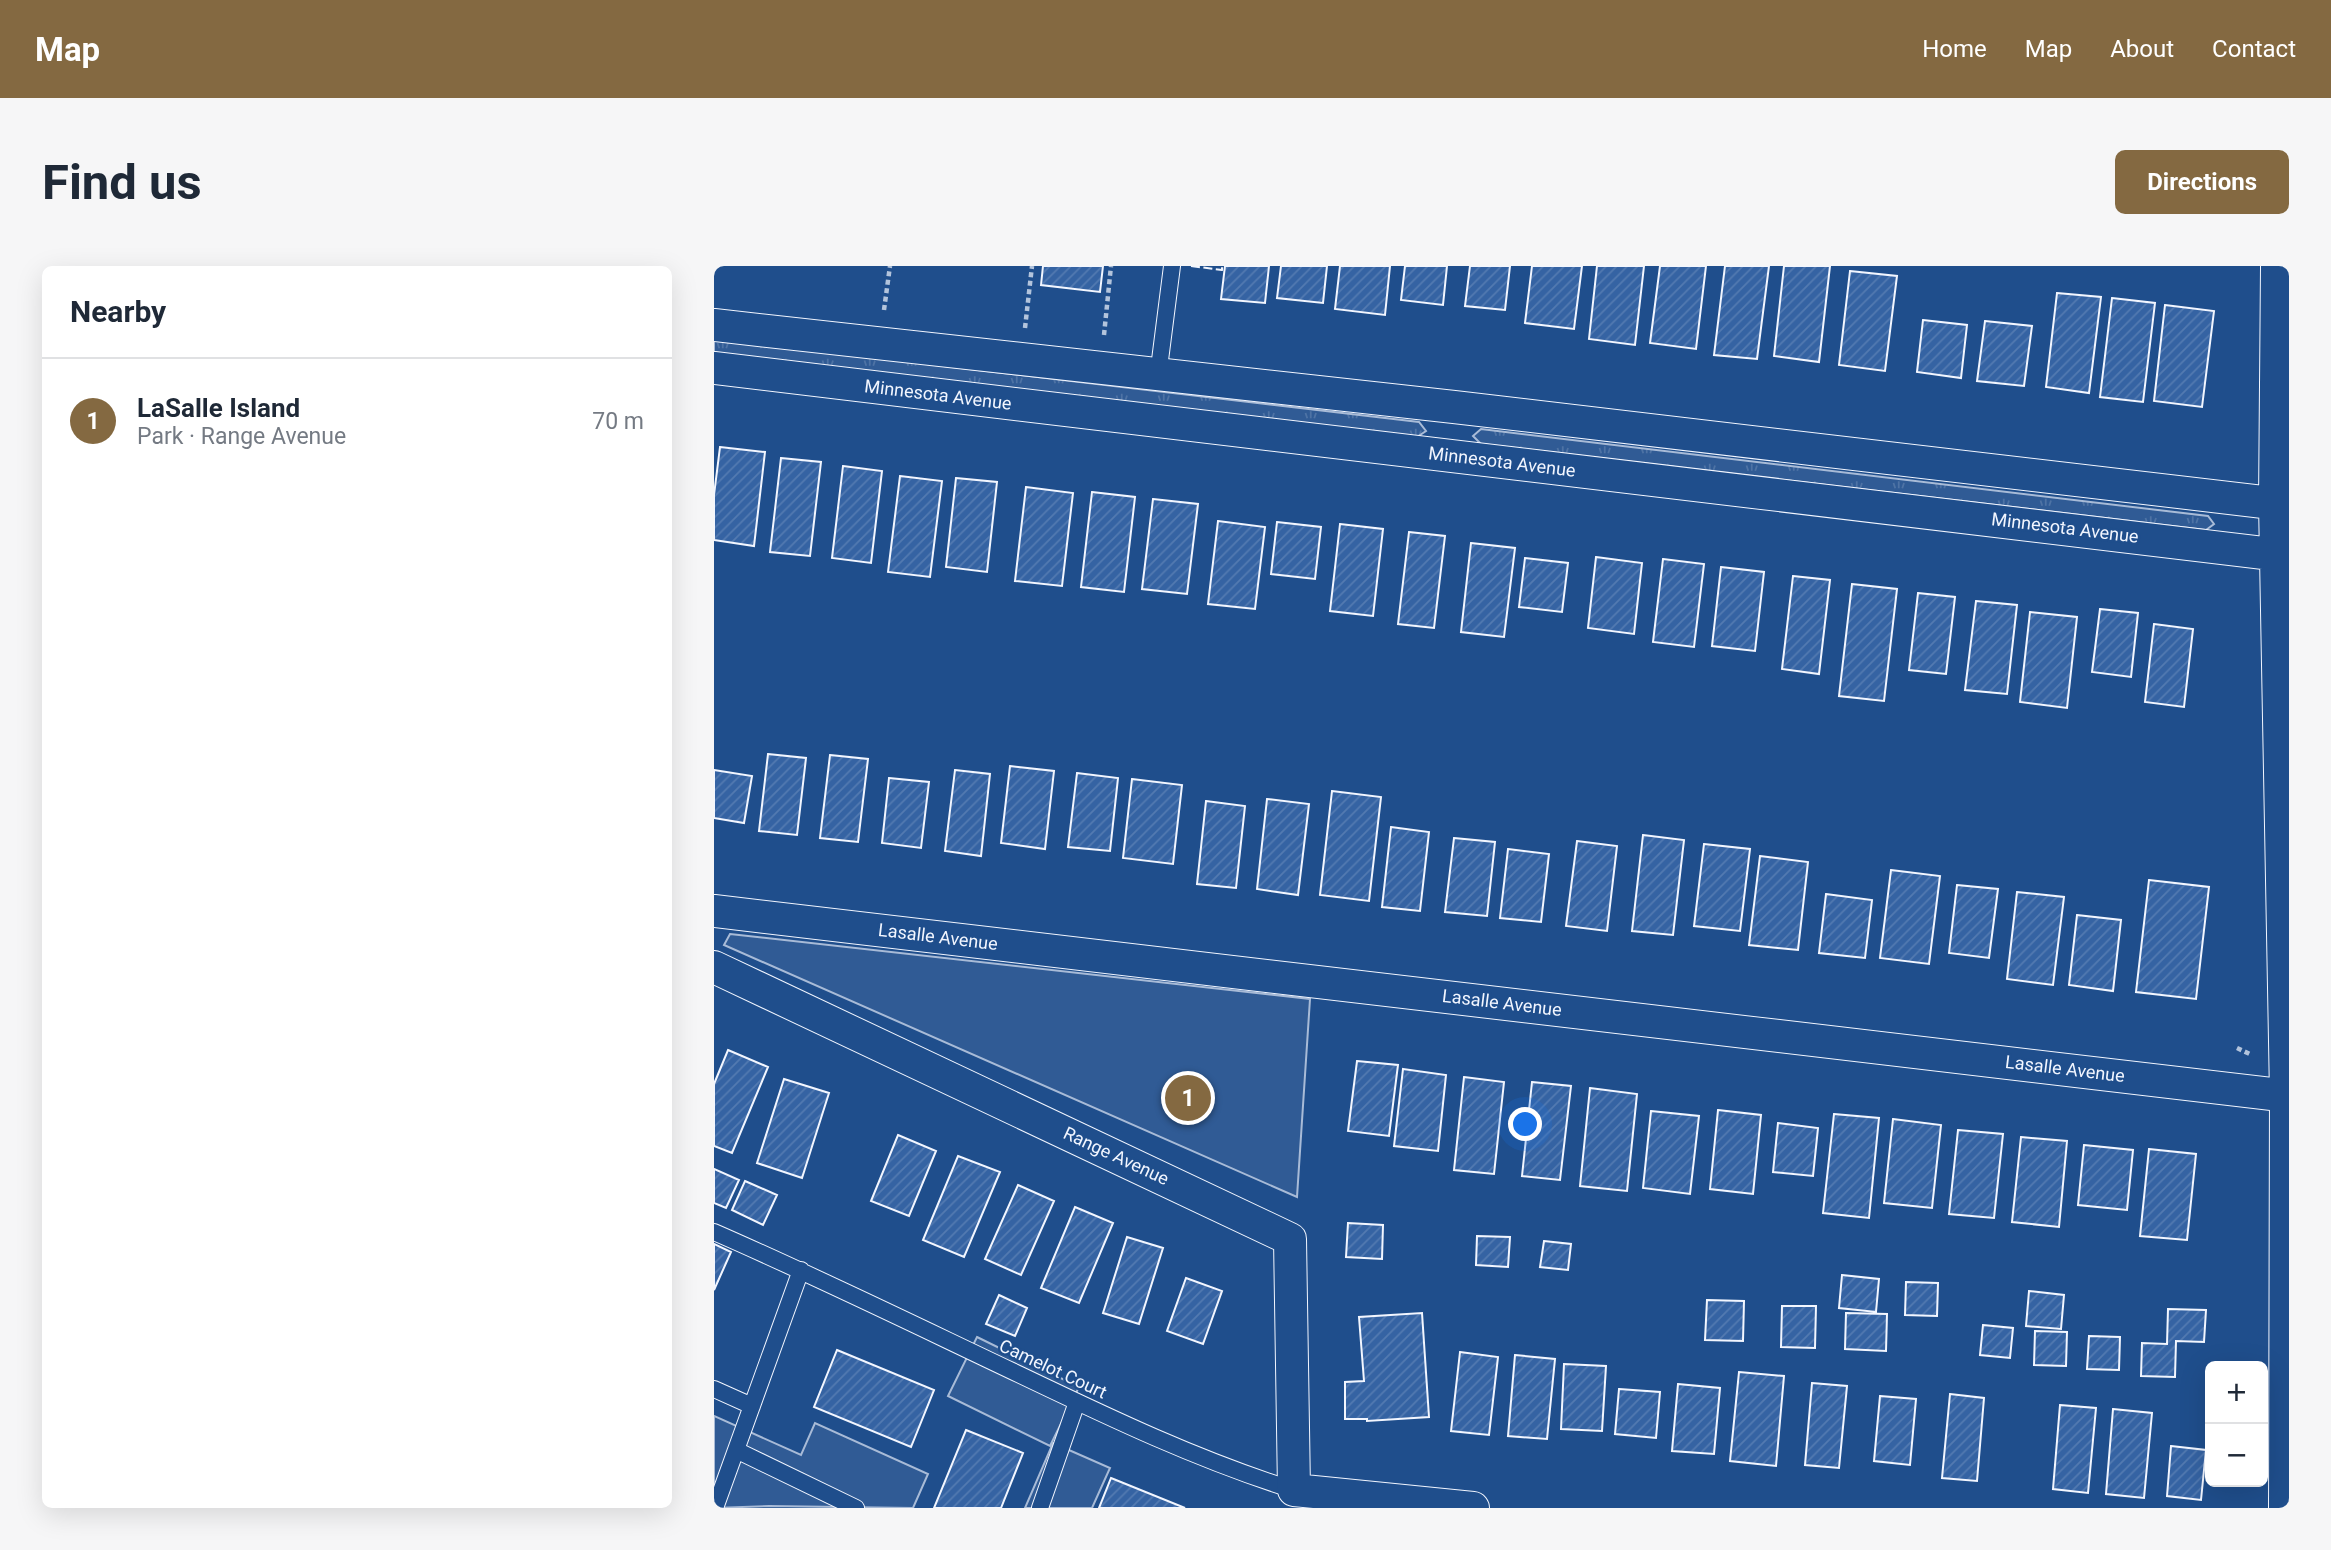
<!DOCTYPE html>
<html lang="en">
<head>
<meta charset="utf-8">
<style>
  :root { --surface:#fff; --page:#f6f6f7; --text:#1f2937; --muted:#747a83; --line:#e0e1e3; --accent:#846941 }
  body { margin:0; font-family:Roboto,sans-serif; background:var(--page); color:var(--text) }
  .controls { position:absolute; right:21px; bottom:21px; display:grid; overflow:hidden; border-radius:10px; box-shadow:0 7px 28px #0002 }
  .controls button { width:63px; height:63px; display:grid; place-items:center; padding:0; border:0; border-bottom:2px solid var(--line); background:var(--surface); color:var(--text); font:35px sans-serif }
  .you { position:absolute; left:812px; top:859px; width:24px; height:24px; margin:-18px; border:5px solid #fff; border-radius:50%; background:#1a73e8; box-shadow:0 0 0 10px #1a73e833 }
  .badge { display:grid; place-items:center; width:46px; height:46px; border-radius:50%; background:var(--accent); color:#fff; font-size:23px; font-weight:700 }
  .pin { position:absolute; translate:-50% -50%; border:4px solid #fff; box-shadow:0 2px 7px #0006 }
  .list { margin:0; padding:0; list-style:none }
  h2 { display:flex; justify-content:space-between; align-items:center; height:91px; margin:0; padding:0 28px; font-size:30px }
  h2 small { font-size:23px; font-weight:400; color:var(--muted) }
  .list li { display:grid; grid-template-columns:46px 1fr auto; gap:21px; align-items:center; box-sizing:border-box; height:126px; padding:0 28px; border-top:2px solid var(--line) }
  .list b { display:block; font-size:26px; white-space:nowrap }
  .list p { margin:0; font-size:23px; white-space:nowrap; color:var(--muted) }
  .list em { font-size:23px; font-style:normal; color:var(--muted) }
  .map { position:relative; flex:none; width:1575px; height:1242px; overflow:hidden; border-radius:10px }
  header { display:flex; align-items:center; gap:42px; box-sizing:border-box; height:98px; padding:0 35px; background:var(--accent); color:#fff }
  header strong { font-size:33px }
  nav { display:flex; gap:38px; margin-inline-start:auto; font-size:24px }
  .intro { display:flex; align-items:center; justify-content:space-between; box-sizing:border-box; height:168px; padding:0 42px }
  h1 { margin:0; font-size:49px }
  .button { padding:18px 32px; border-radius:10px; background:var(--accent); color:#fff; font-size:24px; font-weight:700 }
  main { display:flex; gap:42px; padding:0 42px }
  aside { flex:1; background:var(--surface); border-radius:10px; box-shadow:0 7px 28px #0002 }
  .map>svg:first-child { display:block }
  .grass { fill:url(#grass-tufts); stroke:#a8bbd7; stroke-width:2 }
  .built { fill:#305b95; stroke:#a8bbd7; stroke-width:2 }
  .building { fill:url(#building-hatch); stroke:#f2f6ff; stroke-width:2 }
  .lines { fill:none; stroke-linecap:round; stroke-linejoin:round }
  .lane-casing { stroke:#f2f6ff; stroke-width:18 }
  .street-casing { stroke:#f2f6ff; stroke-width:34 }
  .path { stroke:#b3c4dc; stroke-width:4.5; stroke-dasharray:5 3.5; stroke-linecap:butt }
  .lane { stroke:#1f4e8c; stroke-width:16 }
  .street { stroke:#1f4e8c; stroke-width:32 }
  .fence { stroke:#f2f6ff; stroke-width:2; stroke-dasharray:9 3.5; stroke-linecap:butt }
  .labels { text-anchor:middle; stroke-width:5; stroke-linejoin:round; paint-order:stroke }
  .street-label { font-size:18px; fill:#f2f6ff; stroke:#1f4e8c }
</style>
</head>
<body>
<header>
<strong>Map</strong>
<nav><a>Home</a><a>Map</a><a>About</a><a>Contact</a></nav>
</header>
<div class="intro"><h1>Find us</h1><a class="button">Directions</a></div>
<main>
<aside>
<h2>Nearby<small></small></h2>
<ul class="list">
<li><span class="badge">1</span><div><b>LaSalle Island</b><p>Park · Range Avenue</p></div><em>70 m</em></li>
</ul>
</aside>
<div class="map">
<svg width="1575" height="1242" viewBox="0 0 1575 1242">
  <defs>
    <pattern id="grass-tufts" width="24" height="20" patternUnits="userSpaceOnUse" patternTransform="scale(1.75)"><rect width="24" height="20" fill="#305b95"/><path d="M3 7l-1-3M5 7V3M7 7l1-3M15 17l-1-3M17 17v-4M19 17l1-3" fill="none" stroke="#4e73a5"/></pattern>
    <pattern id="building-hatch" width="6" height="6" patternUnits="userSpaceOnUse" patternTransform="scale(1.75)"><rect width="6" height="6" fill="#3563a3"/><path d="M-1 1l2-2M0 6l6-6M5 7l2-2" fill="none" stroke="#537ab1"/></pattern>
  </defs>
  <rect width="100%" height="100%" fill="#1f4e8c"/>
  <path class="grass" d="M 0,73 L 705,156 L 712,165 L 703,171 L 0,88 Z
    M 767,163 L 1494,250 L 1500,258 L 1492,264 L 767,178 L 759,170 Z"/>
  <path class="built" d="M 16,668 L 596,733 L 583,931 L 10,679 Z
    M 263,1071 L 365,1121 L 336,1180 L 234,1130 Z
    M 0,1150 L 87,1189 L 101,1157 L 214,1208 L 199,1242 L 55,1240 L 0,1242 Z
    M 339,1177 L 396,1202 L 378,1242 L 311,1242 Z"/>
  <path class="building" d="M 329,0 L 389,0 L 386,26 L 327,19 Z
    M 511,0 L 555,0 L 551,37 L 507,33 Z
    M 567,0 L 613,0 L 609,37 L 563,32 Z
    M 626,0 L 676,0 L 671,49 L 621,43 Z
    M 691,0 L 733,0 L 729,39 L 687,34 Z
    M 756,0 L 796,0 L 791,44 L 751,40 Z
    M 818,0 L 868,0 L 860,63 L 811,57 Z
    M 883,0 L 930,0 L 921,79 L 875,73 Z
    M 946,0 L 992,0 L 982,83 L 936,77 Z
    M 1011,0 L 1055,0 L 1043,93 L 1000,89 Z
    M 1070,0 L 1116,0 L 1105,96 L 1060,90 Z
    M 1136,5 L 1183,10 L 1171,105 L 1125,99 Z
    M 1343,27 L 1387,31 L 1375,127 L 1332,121 Z
    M 1398,32 L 1441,37 L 1429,136 L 1386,131 Z
    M 1451,39 L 1500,45 L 1488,141 L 1440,135 Z
    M 1209,54 L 1253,59 L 1247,112 L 1203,106 Z
    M 1271,55 L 1318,60 L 1310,120 L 1263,115 Z
    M 6,181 L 51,186 L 40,280 L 0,274 L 0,229 Z
    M 67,192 L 107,196 L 96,290 L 56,286 Z
    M 129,200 L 168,205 L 157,297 L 118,292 Z
    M 186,210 L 228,215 L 216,311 L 174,306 Z
    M 242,212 L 283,216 L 273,306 L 232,301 Z
    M 312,221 L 359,227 L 348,320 L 301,315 Z
    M 378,226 L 421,231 L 410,326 L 367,321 Z
    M 439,233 L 484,238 L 473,328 L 428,323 Z
    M 504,255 L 551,261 L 541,343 L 494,338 Z
    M 563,256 L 607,261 L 601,313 L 557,308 Z
    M 626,258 L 669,263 L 659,350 L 616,345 Z
    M 695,266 L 731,270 L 720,362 L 684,358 Z
    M 757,277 L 801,282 L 790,371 L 747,366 Z
    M 882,291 L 928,297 L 920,368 L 874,362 Z
    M 811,292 L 854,297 L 848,346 L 805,341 Z
    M 949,293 L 990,298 L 980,381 L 939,376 Z
    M 1007,301 L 1050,306 L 1041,385 L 998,380 Z
    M 1079,310 L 1116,314 L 1105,408 L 1068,403 Z
    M 1138,318 L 1183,323 L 1170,435 L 1125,430 Z
    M 1204,327 L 1241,331 L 1232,408 L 1195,404 Z
    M 1262,335 L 1303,339 L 1293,428 L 1251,424 Z
    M 1386,343 L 1424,347 L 1417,411 L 1378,406 Z
    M 1316,346 L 1363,351 L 1353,442 L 1306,436 Z
    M 1440,358 L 1479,363 L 1470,441 L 1431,436 Z
    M 54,488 L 92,492 L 83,569 L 45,565 Z
    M 116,489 L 154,493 L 144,576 L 106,572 Z
    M 296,500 L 340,505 L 331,583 L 287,577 Z
    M 0,504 L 38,510 L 30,557 L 0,552 Z
    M 241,504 L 276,508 L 267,590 L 231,585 Z
    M 363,507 L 404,512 L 396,585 L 354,581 Z
    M 175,512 L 215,516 L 207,582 L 168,577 Z
    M 418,513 L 468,519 L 459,598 L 409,592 Z
    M 618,525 L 667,531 L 655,635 L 606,629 Z
    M 553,533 L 595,538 L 584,629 L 543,623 Z
    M 492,535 L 531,540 L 522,622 L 483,618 Z
    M 677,561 L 715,566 L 706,645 L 668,641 Z
    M 929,569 L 970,574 L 959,669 L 918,665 Z
    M 740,572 L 781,576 L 773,650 L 731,646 Z
    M 863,575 L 903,580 L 893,665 L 852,660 Z
    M 990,578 L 1036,583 L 1026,665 L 980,660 Z
    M 794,583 L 835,588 L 827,656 L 786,652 Z
    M 1046,590 L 1094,596 L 1084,684 L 1035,679 Z
    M 1177,604 L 1226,610 L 1215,698 L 1166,692 Z
    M 1435,614 L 1495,621 L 1482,733 L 1422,726 Z
    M 1243,619 L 1284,623 L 1275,692 L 1235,687 Z
    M 1303,626 L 1350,631 L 1339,719 L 1293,713 Z
    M 1112,628 L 1158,634 L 1151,692 L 1105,687 Z
    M 1363,649 L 1407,654 L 1399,725 L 1355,719 Z
    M 14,784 L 54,801 L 18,887 L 0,880 L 0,818 Z
    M 643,795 L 684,799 L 675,870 L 634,865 Z
    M 689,803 L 732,809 L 724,885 L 680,880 Z
    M 750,811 L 790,816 L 780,908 L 740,904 Z
    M 70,813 L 115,827 L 88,912 L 43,897 Z
    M 818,816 L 857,820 L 846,914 L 808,910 Z
    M 876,822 L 923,828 L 913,925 L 866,920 Z
    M 1004,844 L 1047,849 L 1039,928 L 996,923 Z
    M 937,845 L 985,850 L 976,928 L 929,922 Z
    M 1120,848 L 1165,852 L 1155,952 L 1109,947 Z
    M 1179,853 L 1227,859 L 1218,942 L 1170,937 Z
    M 1064,857 L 1104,862 L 1099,910 L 1059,906 Z
    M 1244,864 L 1289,868 L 1280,952 L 1235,948 Z
    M 184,869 L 222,885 L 195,950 L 157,935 Z
    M 1307,871 L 1353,875 L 1345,961 L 1298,956 Z
    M 1370,879 L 1419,884 L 1413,944 L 1364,939 Z
    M 1435,883 L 1482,888 L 1473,974 L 1426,970 Z
    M 244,890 L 286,906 L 250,991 L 209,974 Z
    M 0,903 L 25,914 L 12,942 L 0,937 Z
    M 31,915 L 63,929 L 49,959 L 18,944 Z
    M 304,919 L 340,935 L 307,1009 L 271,993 Z
    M 361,941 L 399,957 L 365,1037 L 327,1022 Z
    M 634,957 L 669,959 L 668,993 L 632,991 Z
    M 763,970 L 796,971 L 794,1001 L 762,999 Z
    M 413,971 L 449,982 L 425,1058 L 389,1047 Z
    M 830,975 L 857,978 L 854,1004 L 826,1001 Z
    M 0,978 L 17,986 L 0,1024 Z
    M 1128,1009 L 1165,1013 L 1162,1046 L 1125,1042 Z
    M 472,1012 L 508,1025 L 489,1078 L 453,1065 Z
    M 1192,1016 L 1224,1017 L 1223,1050 L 1191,1049 Z
    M 1315,1025 L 1350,1029 L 1347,1063 L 1312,1060 Z
    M 285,1029 L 313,1042 L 301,1070 L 272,1058 Z
    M 993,1034 L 1030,1035 L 1029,1075 L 991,1074 Z
    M 1068,1040 L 1102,1040 L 1101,1082 L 1067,1081 Z
    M 1454,1043 L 1492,1044 L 1490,1076 L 1462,1075 L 1461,1111 L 1427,1110 L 1428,1077 L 1453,1078 Z
    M 708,1047 L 715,1151 L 653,1155 L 653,1153 L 631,1153 L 631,1116 L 650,1115 L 645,1051 Z
    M 1132,1047 L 1173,1048 L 1172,1085 L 1131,1083 Z
    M 1269,1059 L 1299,1062 L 1296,1092 L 1266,1089 Z
    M 1321,1065 L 1353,1066 L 1352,1100 L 1320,1099 Z
    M 1375,1070 L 1406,1071 L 1405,1104 L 1373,1103 Z
    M 123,1084 L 220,1124 L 197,1181 L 100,1141 Z
    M 746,1086 L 784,1091 L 775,1169 L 737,1165 Z
    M 801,1089 L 841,1093 L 833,1173 L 794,1170 Z
    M 850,1098 L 892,1100 L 888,1165 L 847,1163 Z
    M 1025,1106 L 1070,1110 L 1062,1200 L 1016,1195 Z
    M 1098,1117 L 1133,1120 L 1125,1202 L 1091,1199 Z
    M 964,1118 L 1006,1122 L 1000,1188 L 958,1185 Z
    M 905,1123 L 946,1126 L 942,1172 L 901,1168 Z
    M 1236,1128 L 1270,1132 L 1263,1215 L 1228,1212 Z
    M 1166,1130 L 1202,1133 L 1196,1199 L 1160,1195 Z
    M 1346,1139 L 1382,1142 L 1374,1227 L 1339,1223 Z
    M 1399,1143 L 1438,1147 L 1430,1232 L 1392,1228 Z
    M 252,1164 L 309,1187 L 287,1242 L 220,1242 Z
    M 1457,1180 L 1492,1184 L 1487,1234 L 1453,1230 Z
    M 397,1212 L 471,1242 L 385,1242 Z"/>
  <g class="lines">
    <defs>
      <path id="lane" d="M 444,110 L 458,0
        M 0,966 C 101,1010 199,1058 298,1105 C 390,1149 483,1194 580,1224
        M 0,1123 L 38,1140
        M 22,1184 L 142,1242
        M 1,1242 L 87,1004
        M 326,1242 L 363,1136"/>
      <path id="street" d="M 1563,0 L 1561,237 L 1572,829 L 1571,1242
        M 0,59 L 740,141 L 1575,239
        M 0,102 L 1575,290
        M 0,645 L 1575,830
        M 0,701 L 576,973 L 580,1224 L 759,1242"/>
    </defs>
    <use href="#lane" class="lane-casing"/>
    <use href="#street" class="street-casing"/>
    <path class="path" d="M 170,44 L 176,0
      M 311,62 L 318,0
      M 390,69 L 397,0
      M 1523,782 L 1538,789"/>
    <use href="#lane" class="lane"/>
    <use href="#street" class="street"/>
    <path class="fence" d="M 477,0 L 508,4 L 508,0"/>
  </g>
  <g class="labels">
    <g class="street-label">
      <text transform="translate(224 129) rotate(7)" y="6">Minnesota Avenue</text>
      <text transform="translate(788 196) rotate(7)" y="6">Minnesota Avenue</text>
      <text transform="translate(1351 262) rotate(7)" y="6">Minnesota Avenue</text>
      <text transform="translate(224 671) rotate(7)" y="6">Lasalle Avenue</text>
      <text transform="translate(788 737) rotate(7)" y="6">Lasalle Avenue</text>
      <text transform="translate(1351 803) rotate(7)" y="6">Lasalle Avenue</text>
      <text transform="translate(402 890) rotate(25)" y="6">Range Avenue</text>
      <text transform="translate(339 1103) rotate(25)" y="6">Camelot Court</text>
    </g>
  </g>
</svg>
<div class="controls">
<button>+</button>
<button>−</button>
</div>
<div class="you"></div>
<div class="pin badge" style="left:474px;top:832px">1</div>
</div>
</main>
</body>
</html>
